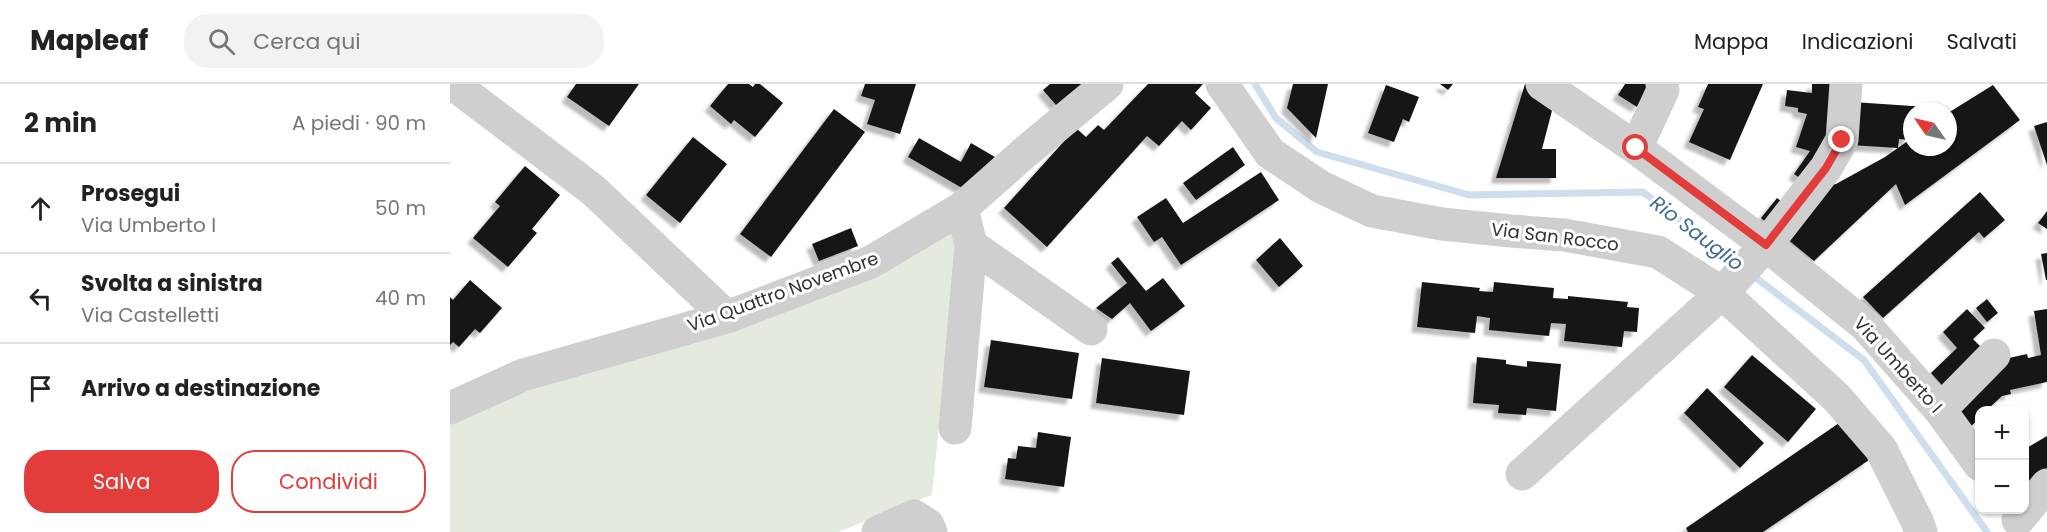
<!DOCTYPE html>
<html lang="it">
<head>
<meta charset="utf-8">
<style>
  :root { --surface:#fff; --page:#f2f2f2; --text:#222; --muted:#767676; --line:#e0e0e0; --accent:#e23d3b }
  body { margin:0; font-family:Poppins,sans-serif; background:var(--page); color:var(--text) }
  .controls { position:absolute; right:18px; bottom:18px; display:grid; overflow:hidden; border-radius:12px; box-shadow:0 2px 4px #0004 }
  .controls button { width:54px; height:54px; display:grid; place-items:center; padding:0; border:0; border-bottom:2px solid var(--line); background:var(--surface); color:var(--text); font:30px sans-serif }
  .compass { position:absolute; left:1453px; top:18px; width:54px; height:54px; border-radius:50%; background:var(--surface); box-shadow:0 2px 4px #0004; rotate:304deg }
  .stop { position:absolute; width:18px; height:18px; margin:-14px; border:4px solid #e23d3b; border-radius:50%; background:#fff }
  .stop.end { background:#e23d3b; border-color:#fff; box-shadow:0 2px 6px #0008 }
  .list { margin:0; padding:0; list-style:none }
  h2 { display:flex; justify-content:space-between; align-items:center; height:78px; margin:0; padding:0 24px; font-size:26px }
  h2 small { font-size:20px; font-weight:400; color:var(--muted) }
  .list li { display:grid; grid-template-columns:39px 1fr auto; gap:18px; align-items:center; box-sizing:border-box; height:90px; padding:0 24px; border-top:2px solid var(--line) }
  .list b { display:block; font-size:22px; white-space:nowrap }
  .list p { margin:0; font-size:20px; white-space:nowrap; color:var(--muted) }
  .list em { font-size:20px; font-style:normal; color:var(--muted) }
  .actions { display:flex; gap:12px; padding:18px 24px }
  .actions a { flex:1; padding:14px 0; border:2px solid var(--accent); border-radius:24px; text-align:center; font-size:21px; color:var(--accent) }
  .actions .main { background:var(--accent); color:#fff }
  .icon { flex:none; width:33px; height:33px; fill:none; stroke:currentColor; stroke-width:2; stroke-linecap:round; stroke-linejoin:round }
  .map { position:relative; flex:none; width:1597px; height:448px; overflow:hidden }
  header { display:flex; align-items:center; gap:36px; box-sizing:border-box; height:84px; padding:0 30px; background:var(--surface); border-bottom:2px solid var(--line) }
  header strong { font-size:28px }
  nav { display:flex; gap:33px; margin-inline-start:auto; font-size:21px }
  .search { width:420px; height:54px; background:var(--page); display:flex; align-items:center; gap:15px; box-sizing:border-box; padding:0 21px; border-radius:24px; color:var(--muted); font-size:22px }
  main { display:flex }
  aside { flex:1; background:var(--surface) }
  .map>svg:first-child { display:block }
  .green { fill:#e4ebde }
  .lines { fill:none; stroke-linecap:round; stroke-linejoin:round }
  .stream { stroke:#cedeed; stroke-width:7 }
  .building { fill:#191919; filter:url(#shadow) }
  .minor { stroke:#cfcfcf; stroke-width:33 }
  .route { stroke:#e23d3b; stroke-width:8 }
  .labels { text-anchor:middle; stroke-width:6; stroke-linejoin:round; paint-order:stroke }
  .street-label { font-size:18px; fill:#323232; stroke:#fff }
  .water-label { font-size:20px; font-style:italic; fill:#406c93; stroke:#fff }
</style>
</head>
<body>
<header>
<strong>Mapleaf</strong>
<div class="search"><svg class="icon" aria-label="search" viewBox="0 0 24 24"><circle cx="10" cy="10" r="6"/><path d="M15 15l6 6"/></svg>Cerca qui</div>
<nav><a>Mappa</a><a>Indicazioni</a><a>Salvati</a></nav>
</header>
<main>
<aside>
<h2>2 min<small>A piedi · 90 m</small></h2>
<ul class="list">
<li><svg class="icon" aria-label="ahead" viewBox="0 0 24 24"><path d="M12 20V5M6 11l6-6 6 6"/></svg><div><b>Prosegui</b><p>Via Umberto I</p></div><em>50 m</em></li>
<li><svg class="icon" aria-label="left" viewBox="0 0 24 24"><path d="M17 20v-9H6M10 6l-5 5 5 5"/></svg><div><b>Svolta a sinistra</b><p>Via Castelletti</p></div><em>40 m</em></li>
<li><svg class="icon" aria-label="arrive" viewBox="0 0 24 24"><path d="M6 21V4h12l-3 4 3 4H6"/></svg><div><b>Arrivo a destinazione</b></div></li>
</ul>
<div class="actions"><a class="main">Salva</a><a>Condividi</a></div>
</aside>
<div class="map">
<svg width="1597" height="448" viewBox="0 0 1597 448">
  <defs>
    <filter id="shadow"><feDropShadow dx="-5.5" dy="5.5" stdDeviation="1.5" flood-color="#0004"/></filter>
  </defs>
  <rect width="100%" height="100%" fill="#fff"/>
  <path class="green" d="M 509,143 L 482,411 L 388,448 L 0,448 L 0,340 L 91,299 Z"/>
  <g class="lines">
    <path class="stream" d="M 805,0 L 826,34 L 867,68 L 1019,111 L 1193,108 L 1287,179
      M 1301,190 L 1414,276 L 1537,448"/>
  </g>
  <path class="building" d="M 126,0 L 189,0 L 159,42 L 117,13 Z
    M 278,0 L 299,0 L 303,3 L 305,0 L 310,0 L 333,19 L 305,53 L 284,36 L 281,40 L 260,22 Z
    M 415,0 L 466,0 L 450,50 L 417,40 L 425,16 L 411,12 Z
    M 600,0 L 632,0 L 606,21 L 593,6 Z
    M 698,0 L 753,0 L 745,9 L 761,24 L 741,46 L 732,37 L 709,62 L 697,52 L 597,163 L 554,124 L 626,44 L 636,53 L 648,41 L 654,46 Z
    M 843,0 L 878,0 L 866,54 L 837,24 Z
    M 990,0 L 1003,0 L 998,6 Z
    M 1075,0 L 1104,19 L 1092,65 L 1106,65 L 1106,94 L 1046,94 Z
    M 1175,0 L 1202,0 L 1187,23 L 1168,11 Z
    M 1258,0 L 1313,0 L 1280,76 L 1239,58 L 1254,25 L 1248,23 Z
    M 1362,0 L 1391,0 L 1384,55 L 1357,99 L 1344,90 L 1360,67 L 1346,63 L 1357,30 L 1348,28 L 1348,24 L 1335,22 L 1337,6 L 1362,9 Z
    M 936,1 L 969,13 L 959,38 L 953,35 L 944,58 L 918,49 Z
    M 1543,1 L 1570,36 L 1455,121 L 1446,100 L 1364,177 L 1331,150 L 1368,103 L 1386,100 L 1435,73 L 1462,54 L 1462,63 L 1498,63 L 1498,29 Z
    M 1403,18 L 1477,23 L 1477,27 L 1462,27 L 1462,42 L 1460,42 L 1459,56 L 1449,55 L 1448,64 L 1400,61 Z
    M 384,25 L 415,48 L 321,173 L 290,150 Z
    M 1597,38 L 1597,81 L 1584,42 Z
    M 243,53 L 277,80 L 230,139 L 196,111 Z
    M 469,54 L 511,78 L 521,59 L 545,73 L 512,104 L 458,73 Z
    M 783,63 L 795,81 L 746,116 L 733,99 Z
    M 75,82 L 110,111 L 82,145 L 87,149 L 58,183 L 23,154 L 50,122 L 45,118 Z
    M 811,88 L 829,116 L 731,181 L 712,153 L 704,158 L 687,133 L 716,114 L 733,139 Z
    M 1530,108 L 1555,136 L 1534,154 L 1529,148 L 1433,234 L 1413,213 Z
    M 1327,114 L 1340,124 L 1324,145 L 1311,134 Z
    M 1597,127 L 1597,145 L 1588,139 Z
    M 401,144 L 408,162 L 369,177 L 362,160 Z
    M 830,154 L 853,182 L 829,203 L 806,176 Z
    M 1597,169 L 1597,196 L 1596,196 L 1591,170 Z
    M 668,173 L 696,207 L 713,194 L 735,222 L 701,247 L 680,219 L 662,235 L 646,224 L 677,199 L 661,179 Z
    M 20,196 L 52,224 L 30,249 L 25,245 L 9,263 L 3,258 L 0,261 L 0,213 L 3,216 Z
    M 972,198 L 1030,204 L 1029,207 L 1043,208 L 1044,198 L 1104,204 L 1103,214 L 1118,215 L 1118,212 L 1178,218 L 1177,223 L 1189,224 L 1187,248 L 1174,247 L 1172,263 L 1114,257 L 1116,240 L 1101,239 L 1099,252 L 1039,246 L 1040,234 L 1027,232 L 1025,249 L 967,243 Z
    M 1537,215 L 1548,229 L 1537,238 L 1526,224 Z
    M 1517,225 L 1535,244 L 1523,255 L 1533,265 L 1499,309 L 1481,289 L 1507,264 L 1493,248 Z
    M 1597,225 L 1597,298 L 1560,306 L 1561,310 L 1552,312 L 1537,326 L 1530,326 L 1530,334 L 1520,343 L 1504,317 L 1545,277 L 1577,270 L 1578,274 L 1591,271 L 1584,227 Z
    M 541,256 L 629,269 L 622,315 L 534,303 Z
    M 1302,271 L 1366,325 L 1338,358 L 1274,303 Z
    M 1027,273 L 1056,276 L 1056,280 L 1077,283 L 1077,277 L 1111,280 L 1106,327 L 1077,324 L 1076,331 L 1048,329 L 1049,321 L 1023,319 Z
    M 652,274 L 740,287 L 734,331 L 646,319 Z
    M 1257,304 L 1314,359 L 1290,384 L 1234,329 Z
    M 1392,337 L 1419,376 L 1313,448 L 1238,448 L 1236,444 Z
    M 588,348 L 621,353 L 614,403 L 555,395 L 558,374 L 566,375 L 568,362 L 586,364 Z
    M 1597,352 L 1597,390 L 1575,417 L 1575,373 L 1576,371 L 1575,365 Z"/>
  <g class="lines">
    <path class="minor" d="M 3,0 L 143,106 L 277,233
      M 772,0 L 820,69 L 871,103 L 922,127 L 992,140 L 1061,147 L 1114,151 L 1208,168 L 1272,209 L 1386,313 L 1431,365 L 1467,437 L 1471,448
      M 1092,0 L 1186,64 L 1316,161 L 1416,242 L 1490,326 L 1530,381
      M 1186,64 L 1213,6 L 1212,0
      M 521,161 L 641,245
      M 0,324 L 73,291 L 277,233 L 421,178 L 512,124 L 573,70 L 657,0
      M 1490,326 L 1544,271
      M 505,344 L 521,161 L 512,124
      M 1072,390 L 1272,209 L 1316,161 L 1376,84 L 1392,56 L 1396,0
      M 1568,436 L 1597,401
      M 428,448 L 464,432 L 478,441 L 481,448"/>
  </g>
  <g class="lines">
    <path class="route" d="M 1186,64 L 1316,161 L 1376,84 L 1392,56"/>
  </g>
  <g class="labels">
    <g class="street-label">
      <text transform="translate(1105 153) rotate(7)" y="6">Via San Rocco</text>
      <text transform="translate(333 208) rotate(-20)" y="6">Via Quattro Novembre</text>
      <text transform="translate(1448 281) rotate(48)" y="6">Via Umberto I</text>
    </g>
    <g class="water-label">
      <text transform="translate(1247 149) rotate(37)" y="7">Rio Sauglio</text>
    </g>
  </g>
</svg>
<div class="controls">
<button>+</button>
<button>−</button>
</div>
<svg class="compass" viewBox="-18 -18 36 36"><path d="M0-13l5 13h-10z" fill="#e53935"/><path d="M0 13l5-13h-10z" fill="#767676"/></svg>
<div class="stop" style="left:1186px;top:64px"></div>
<div class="stop end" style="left:1392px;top:56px"></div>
</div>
</main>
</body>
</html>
